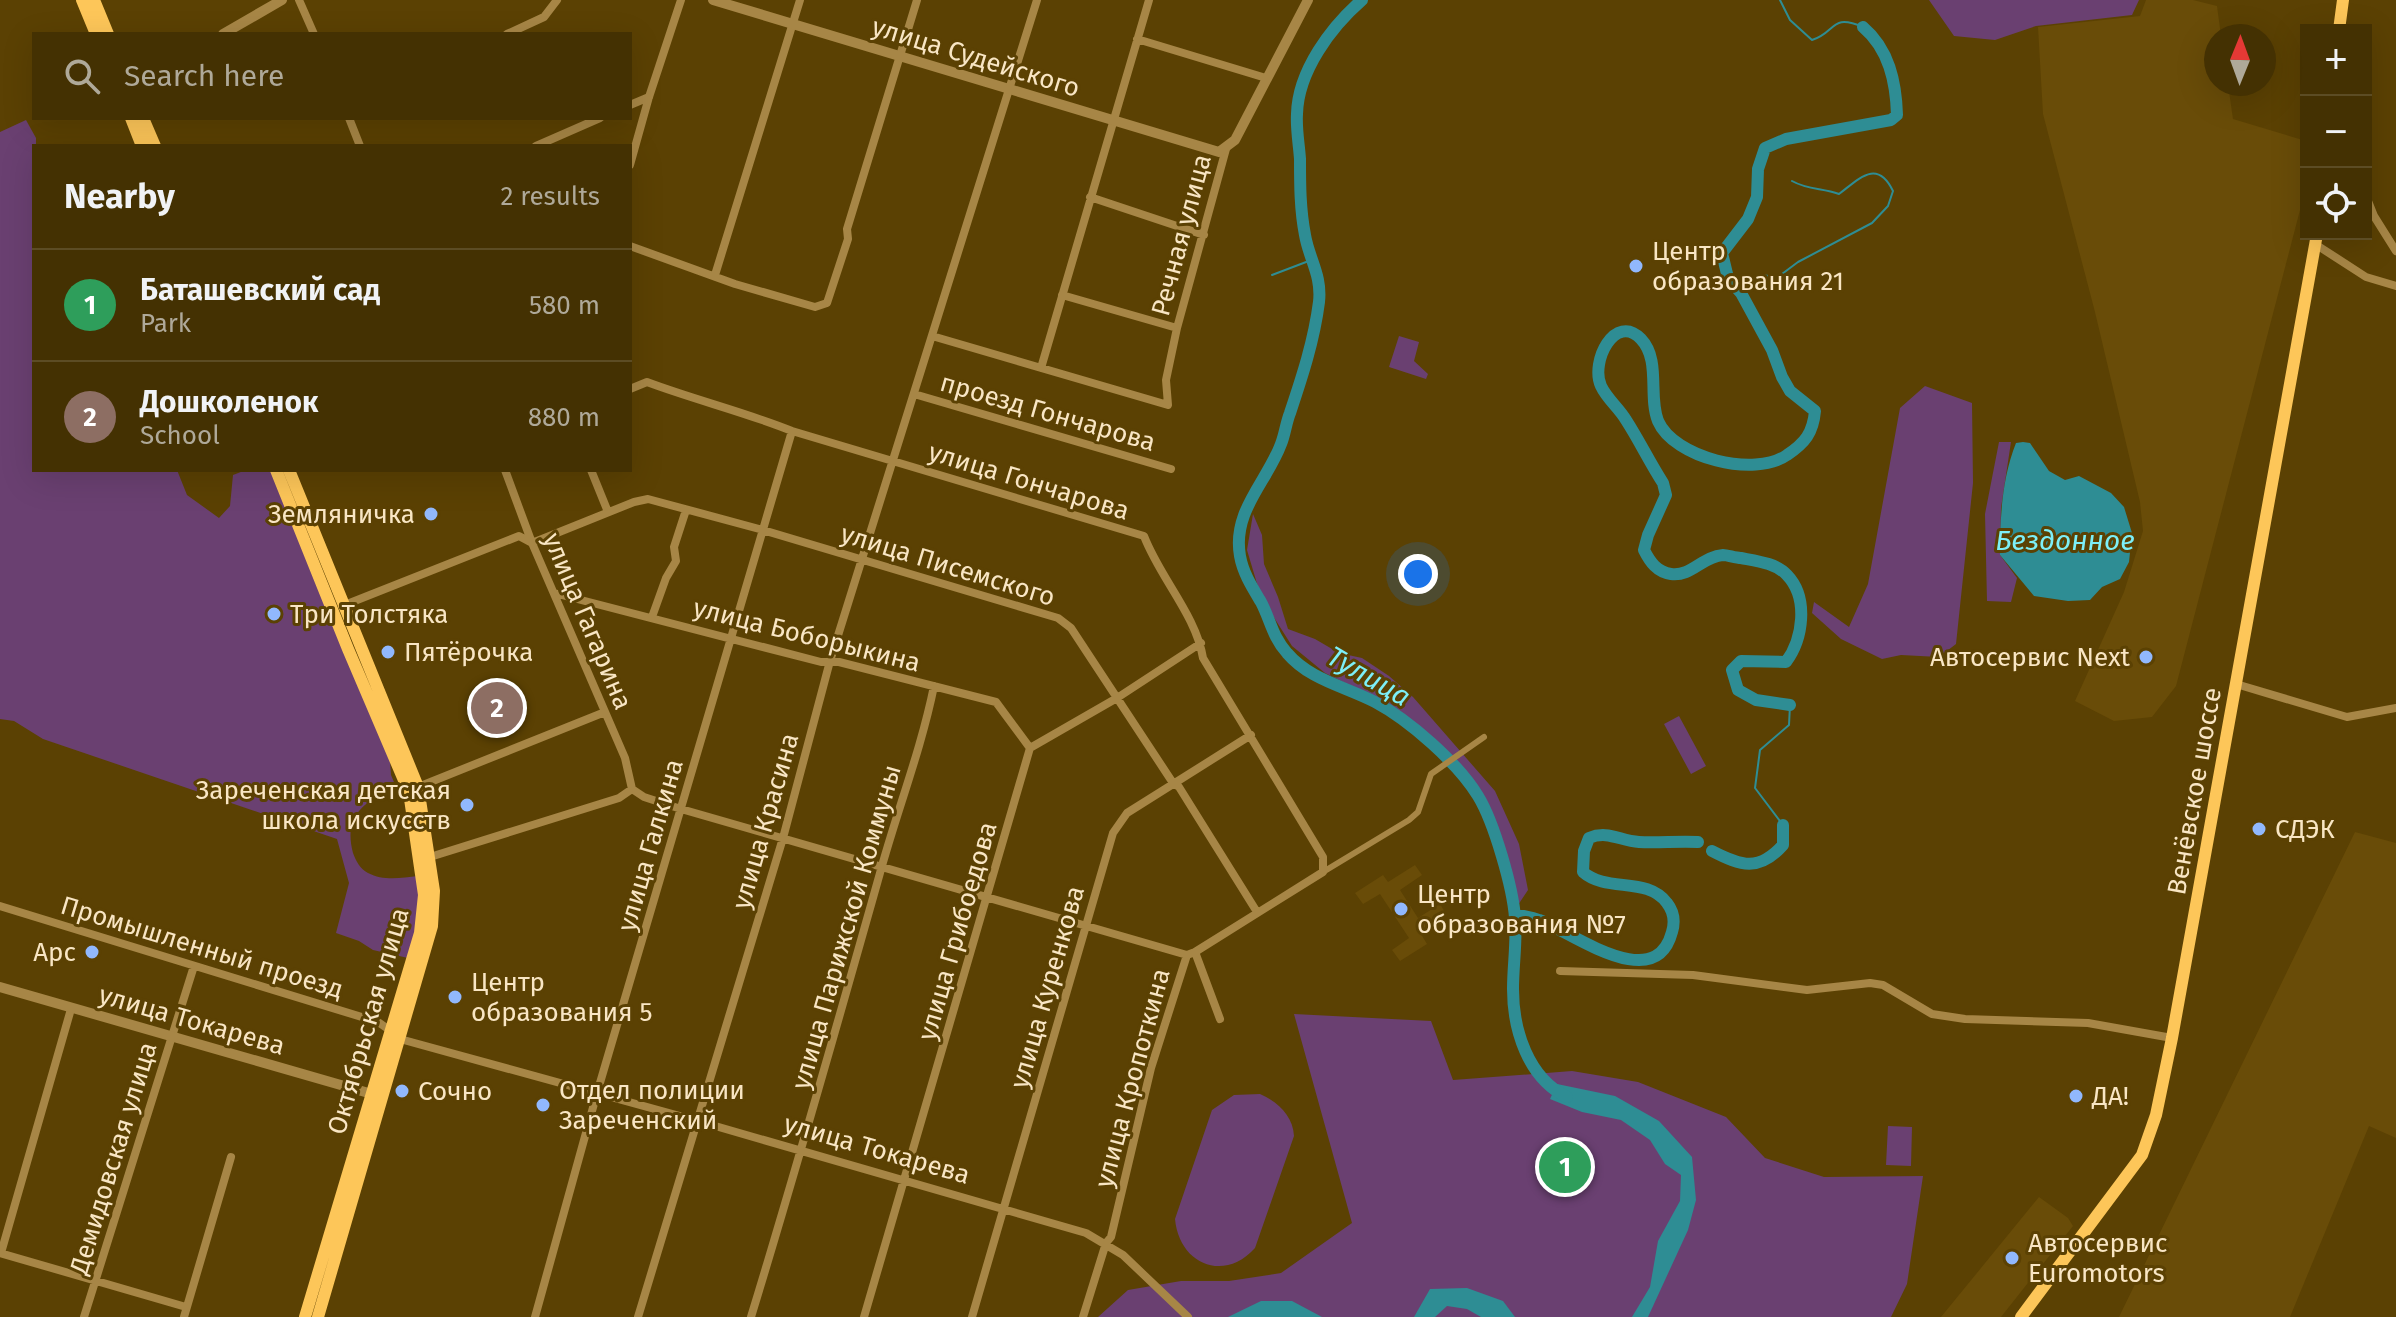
<!DOCTYPE html>
<html lang="en">
<head>
<meta charset="utf-8">
<style>
  :root { --surface:#443102; --page:#4b390c; --text:#f1f3f6; --muted:#afa999; --line:#5c4c24; --accent:#91b8fd }
  body { margin:0; font-family:"Fira Sans",sans-serif; background:var(--page); color:var(--text) }
  .controls { position:absolute; right:24px; top:24px; display:grid; overflow:hidden; border-radius:0px; box-shadow:0 8px 32px #0002 }
  .controls button { width:72px; height:72px; display:grid; place-items:center; padding:0; border:0; border-bottom:2px solid var(--line); background:var(--surface); color:var(--text); font:40px sans-serif }
  .compass { position:absolute; left:2204px; top:24px; width:72px; height:72px; border-radius:50%; background:var(--surface); box-shadow:0 8px 32px #0002; rotate:1deg }
  .you { position:absolute; left:1418px; top:574px; width:28px; height:28px; margin:-20px; border:6px solid #fff; border-radius:50%; background:#1a73e8; box-shadow:0 0 0 12px #1a73e833 }
  .badge { display:grid; place-items:center; width:52px; height:52px; border-radius:50%; background:var(--accent); color:#fff; font-size:26px; font-weight:700 }
  .pin { position:absolute; translate:-50% -50%; border:4px solid #fff; box-shadow:0 2px 8px #0006 }
  .list { margin:0; padding:0; list-style:none }
  h2 { display:flex; justify-content:space-between; align-items:center; height:104px; margin:0; padding:0 32px; font-size:34px }
  h2 small { font-size:26px; font-weight:400; color:var(--muted) }
  .list li { display:grid; grid-template-columns:52px 1fr auto; gap:24px; align-items:center; box-sizing:border-box; height:112px; padding:0 32px; border-top:2px solid var(--line) }
  .list b { display:block; font-size:30px; white-space:nowrap }
  .list p { margin:0; font-size:26px; white-space:nowrap; color:var(--muted) }
  .list em { font-size:26px; font-style:normal; color:var(--muted) }
  .icon { flex:none; width:44px; height:44px; fill:none; stroke:currentColor; stroke-width:2; stroke-linecap:round; stroke-linejoin:round }
  .map { position:relative; flex:none; width:2396px; height:1317px; overflow:hidden }
  .search { position:absolute; background:var(--surface); box-shadow:0 8px 32px #0002; left:32px; top:32px; width:600px; height:88px; display:flex; align-items:center; gap:20px; box-sizing:border-box; padding:0 28px; border-radius:0px; color:var(--muted); font-size:30px }
  .panel { position:absolute; background:var(--surface); box-shadow:0 8px 32px #0002; left:32px; top:144px; width:600px; height:328px; border-radius:0px }
  .map>svg:first-child { display:block }
  .built { fill:#694c08 }
  .green { fill:#6a4071 }
  .water { fill:#2e8d94 }
  .lines { fill:none; stroke-linecap:round; stroke-linejoin:round }
  .stream { stroke:#2e8d94; stroke-width:2 }
  .river { stroke:#2e8d94; stroke-width:12 }
  .pedestrian { stroke:#a78646; stroke-width:6 }
  .minor { stroke:#a78646; stroke-width:8 }
  .tertiary { stroke:#a78646; stroke-width:10 }
  .primary { stroke:#fdc659; stroke-width:12 }
  .poi-dot { fill:#91b8fd; stroke:#5b4103; stroke-width:3 }
  .labels { text-anchor:middle; stroke-width:6; stroke-linejoin:round; paint-order:stroke }
  .street-label { font-size:26px; fill:#f9e6c4; stroke:#5b4103 }
  .poi-label { font-size:26px; fill:#f9e6c4; stroke:#5b4103; text-anchor:start }
  .water-label { font-size:28px; font-style:italic; fill:#7ceff8; stroke:#5b4103 }
</style>
</head>
<body>
<div class="map">
<svg width="2396" height="1317" viewBox="0 0 2396 1317">
  <rect width="100%" height="100%" fill="#5b4103"/>
  <path class="built" d="M 2146,0 L 2193,0 L 2217,6 L 2221,36 L 2216,36 L 2216,84 L 2228,84 L 2233,119 L 2306,141 L 2306,187 L 2176,686 L 2152,717 L 2114,721 L 2075,701 L 2124,592 L 2143,531 L 2140,502 L 2095,312 L 2043,114 L 2038,27 L 2140,16 Z
    M 2355,832 L 2396,843 L 2396,1138 L 2369,1126 L 2290,1317 L 2119,1317 Z
    M 1415,865 L 1422,875 L 1400,890 L 1418,918 L 1440,904 L 1446,914 L 1419,931 L 1427,944 L 1400,961 L 1392,950 L 1409,938 L 1380,894 L 1363,904 L 1355,893 L 1383,875 L 1388,882 Z
    M 2039,1197 L 2068,1218 L 2073,1226 L 2001,1317 L 1941,1317 Z"/>
  <path class="green" d="M 1929,0 L 2139,0 L 2132,15 L 2036,26 L 1995,40 L 1954,36 Z
    M 26,120 L 36,138 L 34,470 L 177,470 L 187,495 L 219,518 L 230,506 L 233,475 L 246,470 L 277,470 L 390,760 L 391,775 L 396,787 C 364,802 343,815 353,853 C 356,861 360,869 368,873 C 383,881 401,878 418,876 L 421,911 L 408,958 L 373,950 L 359,941 L 336,933 L 349,883 L 337,839 L 43,739 L 14,721 L 0,719 L 0,132 Z
    M 1399,336 L 1419,342 L 1414,361 L 1428,374 L 1426,379 L 1389,367 Z
    M 1925,386 L 1972,403 L 1973,483 L 1956,644 L 1939,657 L 1901,655 L 1882,659 L 1841,639 L 1812,613 L 1814,602 L 1849,627 L 1868,584 L 1900,408 Z
    M 1999,442 L 2011,442 L 2001,508 L 2000,555 L 2017,578 L 2011,602 L 1987,601 L 1985,514 Z
    M 1253,514 L 1262,535 L 1264,564 L 1278,597 L 1288,629 L 1315,639 L 1339,653 L 1362,658 L 1389,676 L 1413,697 L 1495,791 L 1519,844 L 1528,890 L 1518,905 L 1495,825 L 1481,793 L 1438,746 L 1382,701 L 1325,673 L 1292,646 L 1261,597 L 1247,550 Z
    M 1679,716 L 1706,766 L 1691,774 L 1664,724 Z
    M 1294,1014 L 1431,1021 L 1453,1080 L 1572,1071 L 1638,1082 L 1726,1117 L 1765,1158 L 1824,1177 L 1923,1176 L 1907,1284 L 1891,1317 L 1098,1317 L 1128,1290 L 1181,1281 L 1229,1281 L 1281,1273 L 1352,1223 Z
    M 1260,1094 C 1278,1102 1293,1116 1294,1136 L 1255,1248 C 1224,1283 1179,1264 1175,1219 L 1212,1110 L 1234,1095 Z
    M 1888,1126 L 1912,1127 L 1911,1166 L 1886,1165 Z"/>
  <path class="water" d="M 2023,442 L 2030,443 L 2049,471 L 2065,480 L 2079,476 L 2111,493 L 2124,507 L 2132,533 L 2129,562 L 2120,579 L 2102,587 L 2090,600 L 2068,601 L 2034,596 L 2000,555 C 2000,517 2002,478 2016,443 Z
    M 1557,1084 L 1615,1096 L 1659,1121 L 1692,1157 L 1696,1200 L 1688,1230 L 1648,1317 L 1632,1317 L 1650,1287 L 1658,1241 L 1680,1201 L 1681,1175 L 1665,1164 L 1650,1140 L 1621,1120 L 1582,1112 L 1550,1099 Z
    M 1467,1288 L 1503,1301 L 1515,1317 L 1481,1317 L 1467,1309 L 1447,1306 L 1435,1317 L 1414,1317 L 1430,1289 Z
    M 1261,1301 L 1292,1301 L 1322,1317 L 1228,1317 Z"/>
  <g class="lines">
    <path class="stream" d="M 1780,0 L 1790,20 L 1812,40 C 1837,32 1830,13 1863,27
      M 1272,275 L 1314,259
      M 1736,287 L 1760,275 L 1778,277 L 1798,262 L 1872,223 L 1888,206 L 1893,191 C 1877,158 1859,179 1839,194 C 1822,188 1808,190 1792,181
      M 1783,825 L 1755,788 L 1760,750 L 1789,725 L 1790,705"/>
    <path class="river" d="M 1362,0 C 1331,27 1298,71 1297,114 C 1296,129 1299,144 1300,159 C 1300,184 1300,209 1305,235 C 1309,259 1322,275 1319,302 C 1314,341 1302,377 1290,413 C 1286,423 1285,434 1281,444 C 1267,482 1232,511 1240,556 C 1243,573 1252,587 1261,602 C 1270,619 1273,638 1287,653 C 1310,680 1344,686 1375,702 C 1409,720 1458,763 1478,796 C 1494,822 1513,888 1515,918 C 1517,942 1513,965 1513,989 C 1513,1030 1528,1078 1567,1097
      M 1790,705 L 1756,700 L 1738,690 L 1732,670 L 1741,661 L 1786,662 C 1803,639 1809,598 1787,575 C 1776,563 1757,561 1741,558 C 1735,558 1728,555 1723,555 C 1703,556 1691,577 1671,574 C 1657,572 1650,562 1644,550 L 1648,535 L 1666,495 L 1663,483 C 1650,463 1639,440 1626,420 C 1619,408 1607,399 1601,386 C 1590,362 1615,312 1641,339 C 1661,360 1648,396 1658,421 C 1674,458 1755,478 1787,455 C 1805,443 1813,433 1815,411 L 1790,391 L 1782,377 L 1772,350 L 1741,293 L 1728,278 L 1722,253 L 1748,219 L 1757,197 L 1758,169 L 1765,148 L 1786,139 L 1891,120 L 1897,115 C 1896,82 1889,49 1863,27
      M 1712,851 C 1741,866 1759,872 1783,845 L 1783,825
      M 1515,914 C 1523,916 1532,917 1539,920 C 1572,932 1655,996 1672,932 C 1675,922 1674,912 1667,903 C 1647,876 1607,893 1583,872 L 1584,851 L 1589,838 C 1608,830 1620,841 1639,842 C 1658,843 1678,841 1698,842"/>
    <path class="pedestrian" d="M 1323,872 L 1409,820 L 1418,812 L 1431,774 L 1484,737"/>
    <path class="minor" d="M 299,0 L 314,34
      M 507,34 L 544,17 L 557,0
      M 1137,39 L 1266,78
      M 630,105 L 649,97
      M 349,118 L 360,146
      M 536,146 L 600,118
      M 630,165 L 649,97 L 681,0
      M 2366,196 L 2374,216 L 2396,251
      M 1090,197 L 1204,235
      M 2315,244 L 2366,277 L 2396,286
      M 630,246 L 735,284 L 815,307 L 827,303 L 848,239 L 847,229 L 917,0
      M 715,275 L 800,0
      M 1062,295 L 1177,328
      M 932,336 L 1168,405 L 1166,380 L 1177,328 L 1226,149
      M 1041,368 L 1149,0
      M 630,389 L 647,382 C 695,400 745,412 792,431 L 1144,536 C 1160,578 1196,615 1203,658 L 1323,857 L 1323,872 L 1195,952 L 1187,955
      M 914,394 L 1171,469
      M 505,470 L 532,543 L 625,758 L 632,789
      M 591,470 L 608,512
      M 554,593 L 821,662 L 839,662 L 996,702 L 1030,748
      M 342,606 L 519,536 L 532,543 L 634,502 L 648,499 L 763,530 L 1058,618 L 1071,628 L 1173,783 L 1179,787 L 1257,912
      M 652,617 L 666,578 L 676,561 L 674,547 L 686,510
      M 2236,684 L 2347,717 L 2396,708
      M 418,787 L 605,712
      M 430,857 L 619,798 L 632,789 L 644,797 L 681,809 L 1187,955
      M 0,906 L 378,1022 L 391,1031
      M 1195,952 L 1220,1019
      M 1560,971 L 1693,975 L 1807,990 L 1870,983 L 1883,985 L 1932,1014 L 1965,1019 L 2088,1023 L 2172,1038
      M 400,1039 L 698,1121 L 1086,1233 L 1123,1255 L 1188,1317
      M 0,1253 L 186,1307
      M 1,1253 L 71,1009
      M 84,1317 L 194,966
      M 184,1317 L 231,1157
      M 535,1317 L 597,1093 L 792,431
      M 638,1317 L 783,838 L 830,661 L 1037,0
      M 751,1317 C 796,1170 838,1022 880,873 C 897,811 921,750 934,686
      M 864,1317 L 1030,748 L 1117,698 L 1201,643
      M 972,1317 L 1113,833 L 1127,813 L 1251,735
      M 1083,1317 L 1106,1243 L 1111,1237 L 1151,1068 L 1187,955"/>
    <path class="tertiary" d="M 713,0 L 1219,152 L 1235,140 L 1308,0
      M 223,34 L 282,0
      M 0,987 L 372,1094"/>
    <path class="primary" d="M 82,0 L 96,34
      M 94,0 L 108,34
      M 2339,30 L 2343,0
      M 131,118 L 142,146
      M 143,118 L 155,146
      M 276,470 L 348,649 L 409,792 L 424,895 L 420,933 L 305,1317
      M 289,470 L 418,787 L 434,891 L 432,926 L 318,1317
      M 2021,1317 L 2142,1155 L 2156,1115 L 2172,1038 L 2317,234"/>
  </g>
  <g class="poi-dot">
    <circle cx="1636" cy="266" r="8"/>
    <circle cx="431" cy="514" r="8"/>
    <circle cx="274" cy="614" r="8"/>
    <circle cx="388" cy="652" r="8"/>
    <circle cx="2146" cy="657" r="8"/>
    <circle cx="467" cy="805" r="8"/>
    <circle cx="2259" cy="829" r="8"/>
    <circle cx="1401" cy="909" r="8"/>
    <circle cx="92" cy="952" r="8"/>
    <circle cx="455" cy="997" r="8"/>
    <circle cx="402" cy="1091" r="8"/>
    <circle cx="2076" cy="1096" r="8"/>
    <circle cx="543" cy="1105" r="8"/>
    <circle cx="2012" cy="1258" r="8"/>
  </g>
  <g class="labels">
    <g class="street-label">
      <text transform="translate(976 57) rotate(17)" y="9">улица Судейского</text>
      <text transform="translate(1181 235) rotate(-75)" y="9">Речная улица</text>
      <text transform="translate(1048 412) rotate(16)" y="9">проезд Гончарова</text>
      <text transform="translate(1029 481) rotate(17)" y="9">улица Гончарова</text>
      <text transform="translate(948 565) rotate(17)" y="9">улица Писемского</text>
      <text transform="translate(588 621) rotate(67)" y="9">улица Гагарина</text>
      <text transform="translate(807 635) rotate(14)" y="9">улица Боборыкина</text>
      <text transform="translate(2194 791) rotate(-80)" y="9">Венёвское шоссе</text>
      <text transform="translate(765 821) rotate(-74)" y="9">улица Красина</text>
      <text transform="translate(650 845) rotate(-74)" y="9">улица Галкина</text>
      <text transform="translate(846 927) rotate(-74)" y="9">улица Парижской Коммуны</text>
      <text transform="translate(957 931) rotate(-74)" y="9">улица Грибоедова</text>
      <text transform="translate(202 947) rotate(17)" y="9">Промышленный проезд</text>
      <text transform="translate(1047 987) rotate(-74)" y="9">улица Куренкова</text>
      <text transform="translate(192 1020) rotate(16)" y="9">улица Токарева</text>
      <text transform="translate(368 1021) rotate(-74)" y="9">Октябрьская улица</text>
      <text transform="translate(1132 1078) rotate(-75)" y="9">улица Кропоткина</text>
      <text transform="translate(877 1149) rotate(16)" y="9">улица Токарева</text>
      <text transform="translate(113 1158) rotate(-73)" y="9">Демидовская улица</text>
    </g>
    <g class="poi-label">
      <text x="1652" y="260">Центр<tspan x="1652" dy="30">образования 21</tspan></text>
      <text x="415" y="523" text-anchor="end">Земляничка</text>
      <text x="290" y="623">Три Толстяка</text>
      <text x="404" y="661">Пятёрочка</text>
      <text x="2130" y="666" text-anchor="end">Автосервис Next</text>
      <text x="451" y="799" text-anchor="end">Зареченская детская<tspan x="451" dy="30">школа искусств</tspan></text>
      <text x="2275" y="838">СДЭК</text>
      <text x="1417" y="903">Центр<tspan x="1417" dy="30">образования №7</tspan></text>
      <text x="76" y="961" text-anchor="end">Арс</text>
      <text x="471" y="991">Центр<tspan x="471" dy="30">образования 5</tspan></text>
      <text x="559" y="1099">Отдел полиции<tspan x="559" dy="30">Зареченский</tspan></text>
      <text x="418" y="1100">Сочно</text>
      <text x="2092" y="1105">ДА!</text>
      <text x="2028" y="1252">Автосервис<tspan x="2028" dy="30">Euromotors</tspan></text>
    </g>
    <g class="water-label">
      <text x="2065" y="550">Бездонное</text>
      <text transform="translate(1369 676) rotate(30)" y="10">Тулица</text>
    </g>
  </g>
</svg>
<div class="controls">
<button>+</button>
<button>−</button>
<button><svg class="icon" aria-label="locate" viewBox="0 0 24 24"><circle cx="12" cy="12" r="6"/><path d="M12 2v4M12 18v4M2 12h4M18 12h4"/></svg></button>
</div>
<svg class="compass" viewBox="-18 -18 36 36"><path d="M0-13l5 13h-10z" fill="#e53935"/><path d="M0 13l5-13h-10z" fill="#afa999"/></svg>
<div class="you"></div>
<div class="pin badge" style="left:1565px;top:1167px;background:#2e9e5b">1</div>
<div class="pin badge" style="left:497px;top:708px;background:#8d6e63">2</div>
<div class="search"><svg class="icon" aria-label="search" viewBox="0 0 24 24"><circle cx="10" cy="10" r="6"/><path d="M15 15l6 6"/></svg>Search here</div>
<section class="panel">
<h2>Nearby<small>2 results</small></h2>
<ul class="list">
<li><span class="badge" style="background:#2e9e5b">1</span><div><b>Баташевский сад</b><p>Park</p></div><em>580 m</em></li>
<li><span class="badge" style="background:#8d6e63">2</span><div><b>Дошколенок</b><p>School</p></div><em>880 m</em></li>
</ul>
</section>
</div>
</body>
</html>
